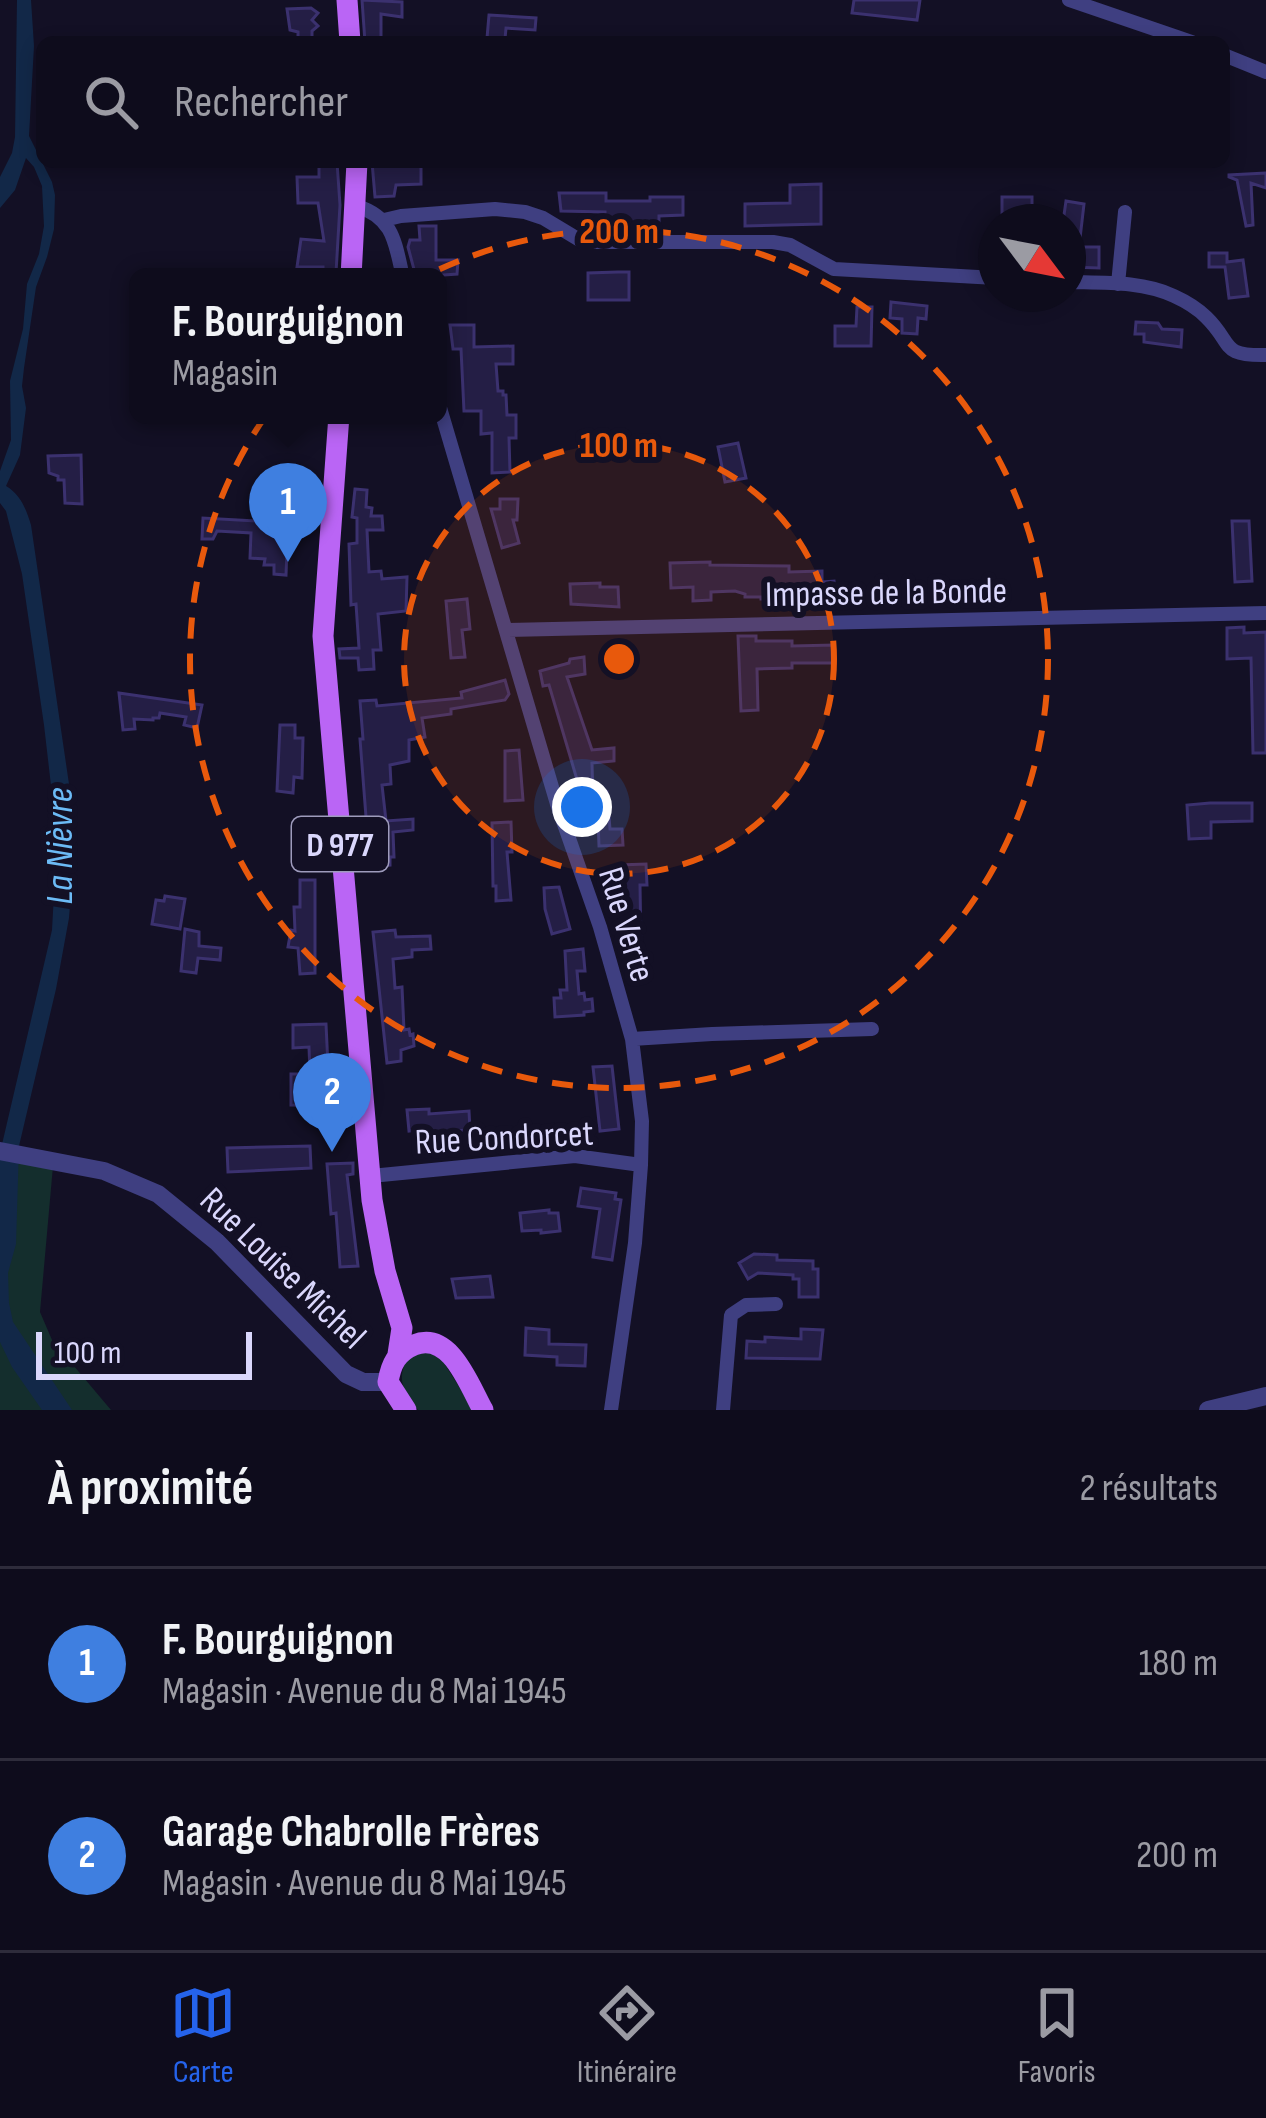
<!DOCTYPE html>
<html lang="fr">
<head>
<meta charset="utf-8">
<style>
  :root { --surface:#0e0c1c; --page:#171525; --text:#f1f3f6; --muted:#9b9ba3; --line:#2e2c3b; --accent:#2563eb }
  body { margin:0; font-family:"Sofia Sans Condensed",sans-serif; background:var(--page); color:var(--text) }
  .compass { position:absolute; left:978px; top:204px; width:108px; height:108px; border-radius:50%; background:var(--surface); box-shadow:0 6px 18px #0003; rotate:122deg }
  .scale { position:absolute; left:36px; bottom:30px; width:216px; box-sizing:border-box; padding-left:12px; border:6px solid #dad7fc; border-top:0; font-size:33px; line-height:42px; white-space:nowrap; color:#dad7fc; -webkit-text-stroke:9px #131025; paint-order:stroke }
  .you { position:absolute; left:582px; top:807px; width:42px; height:42px; margin:-30px; border:9px solid #fff; border-radius:50%; background:#1a73e8; box-shadow:0 0 0 18px #1a73e833 }
  .badge { display:grid; place-items:center; width:78px; height:78px; border-radius:50%; background:var(--accent); color:#fff; font-size:39px; font-weight:700 }
  .pin { position:absolute; translate:-50% -99px; filter:drop-shadow(0 3px 6px #0008) }
  .pin::after { content:''; position:absolute; top:63px; width:42px; height:36px; background:inherit; clip-path:polygon(0 0,100% 0,50% 100%) }
  .popup { position:absolute; left:129px; top:268px; width:318px; height:156px; box-sizing:border-box; display:grid; place-content:center; border-radius:18px; background:var(--surface); filter:drop-shadow(0 3px 9px #0005); font-size:39px; white-space:nowrap; color:var(--muted) }
  .popup b { font-size:45px; color:var(--text) }
  .popup::after { content:''; position:absolute; left:50%; top:100%; margin-left:-24px; border:24px solid transparent; border-top-color:var(--surface) }
  .list { margin:0; padding:0; list-style:none }
  h2 { display:flex; justify-content:space-between; align-items:center; height:156px; margin:0; padding:0 48px; font-size:51px }
  h2 small { font-size:39px; font-weight:400; color:var(--muted) }
  .list li { display:grid; grid-template-columns:78px 1fr auto; gap:36px; align-items:center; box-sizing:border-box; height:192px; padding:0 48px; border-top:3px solid var(--line) }
  .list b { display:block; font-size:45px; white-space:nowrap }
  .list p { margin:0; font-size:39px; white-space:nowrap; color:var(--muted) }
  .list em { font-size:39px; font-style:normal; color:var(--muted) }
  .icon { flex:none; width:66px; height:66px; fill:none; stroke:currentColor; stroke-width:2; stroke-linecap:round; stroke-linejoin:round }
  .map { position:relative; flex:none; width:1266px; height:1410px; overflow:hidden }
  .search { position:absolute; background:var(--surface); box-shadow:0 6px 18px #0003; left:36px; right:36px; top:36px; height:132px; display:flex; align-items:center; gap:30px; box-sizing:border-box; padding:0 42px; border-radius:18px; color:var(--muted); font-size:45px }
  .sheet { height:540px; background:var(--surface) }
  nav { display:flex; justify-content:space-around; align-items:center; box-sizing:border-box; height:168px; border-top:3px solid var(--line); background:var(--surface); font-size:33px; color:var(--muted) }
  nav a { display:grid; justify-items:center; gap:6px }
  nav .on { color:var(--accent) }
  .map>svg:first-child { display:block }
  .green { fill:#142e2d }
  .water { fill:#122848 }
  .building { fill:#241e45; stroke:#3b316f; stroke-width:3 }
  .lines { fill:none; stroke-linecap:round; stroke-linejoin:round }
  .minor { stroke:#3f3f81; stroke-width:14 }
  .tertiary { stroke:#3f3f81; stroke-width:18 }
  .primary { stroke:#ba65f5; stroke-width:21 }
  .ring { fill:none; stroke:#e8590c; stroke-width:6; stroke-dasharray:21 15 }
  .labels { text-anchor:middle; stroke-width:12; stroke-linejoin:round; paint-order:stroke }
  .shield { fill:#131025; stroke:#9e9bbc; stroke-width:3 }
  .shield-label { font-size:33px; font-weight:bold; fill:#dad7fc }
  .street-label { font-size:36px; fill:#dad7fc; stroke:#131025 }
  .water-label { font-size:39px; font-style:italic; fill:#6cbbf6; stroke:#131025 }
  .centre { fill:#e8590c; stroke:#131025; stroke-width:6 }
  .ring-label { font-size:36px; text-anchor:middle; font-weight:bold; fill:#e8590c; stroke:#131025; stroke-width:12; stroke-linejoin:round; paint-order:stroke }
</style>
</head>
<body>
<div class="map">
<svg width="1266" height="1410" viewBox="0 0 1266 1410">
  <rect width="100%" height="100%" fill="#131025"/>
  <path class="green" d="M 0,1159 L 53,1166 L 40,1312 L 52,1340 L 111,1410 L 0,1410 Z
    M 426,1351 L 442,1360 L 474,1410 L 418,1410 C 404,1388 396,1384 407,1358 Z"/>
  <path class="water" d="M 17,0 L 31,0 L 34,46 L 29,136 L 52,182 L 55,195 L 54,229 L 47,257 L 36,287 L 24,368 L 22,386 L 26,408 L 20,455 L 6,486 C 21,495 26,509 31,525 L 69,784 L 71,892 L 69,918 L 56,989 L 19,1146 L 16,1244 L 8,1273 L 9,1303 L 13,1322 L 72,1410 L 42,1410 L 12,1367 L 0,1342 L 0,1153 L 52,930 L 56,857 L 55,820 L 44,725 L 22,574 L 6,511 L 0,503 L 0,471 L 11,440 L 10,381 L 23,329 L 27,284 L 39,254 L 44,226 L 42,186 L 34,167 L 26,158 L 15,190 L 0,208 L 0,177 L 12,153 L 15,137 Z"/>
  <path class="building" d="M 362,0 L 402,2 L 402,17 L 381,14 L 381,42 L 365,42 Z
    M 854,0 L 920,0 L 917,20 L 852,13 Z
    M 311,8 L 318,13 L 312,20 L 318,26 L 312,31 L 312,42 L 298,42 L 298,32 L 290,30 L 287,9 Z
    M 489,15 L 536,18 L 535,30 L 506,28 L 505,39 L 487,38 Z
    M 323,162 L 337,162 L 340,205 L 336,273 L 323,272 L 323,267 L 297,267 L 301,239 L 324,241 L 318,203 L 298,203 L 297,177 L 319,177 L 319,164 Z
    M 372,162 L 390,162 L 391,166 L 421,165 L 421,184 L 396,185 L 394,196 L 375,197 Z
    M 1266,173 L 1266,188 L 1251,183 L 1253,225 L 1246,226 L 1237,180 L 1229,177 L 1229,175 Z
    M 821,184 L 821,224 L 745,226 L 745,204 L 790,203 L 790,185 Z
    M 559,193 L 606,193 L 606,201 L 650,201 L 650,197 L 683,197 L 683,215 L 659,216 L 659,225 L 605,225 L 605,212 L 561,211 Z
    M 1002,197 L 1032,197 L 1032,222 L 1002,222 Z
    M 1066,201 L 1084,204 L 1079,247 L 1099,247 L 1099,268 L 1069,267 L 1068,222 L 1063,222 Z
    M 419,226 L 436,226 L 436,260 L 458,260 L 457,274 L 416,277 L 408,247 L 410,240 L 420,240 Z
    M 1209,253 L 1227,253 L 1227,262 L 1243,260 L 1248,296 L 1229,298 L 1225,267 L 1209,267 Z
    M 618,272 L 629,272 L 629,300 L 588,300 L 588,273 Z
    M 891,302 L 927,306 L 926,319 L 918,318 L 917,334 L 902,333 L 902,319 L 890,318 Z
    M 857,307 L 872,307 L 871,346 L 835,346 L 835,326 L 856,326 Z
    M 1136,322 L 1158,323 L 1162,329 L 1182,330 L 1181,347 L 1144,342 L 1144,334 L 1135,334 Z
    M 450,325 L 474,325 L 474,347 L 513,346 L 513,364 L 496,364 L 498,391 L 503,391 L 503,395 L 506,395 L 507,415 L 516,415 L 516,438 L 509,438 L 510,472 L 492,473 L 492,433 L 481,434 L 481,411 L 464,411 L 461,349 L 453,349 Z
    M 738,443 L 746,478 L 725,482 L 718,447 Z
    M 81,455 L 82,504 L 65,503 L 64,480 L 58,480 L 58,476 L 49,473 L 48,456 Z
    M 277,477 L 294,477 L 293,488 L 296,488 L 295,523 L 288,523 L 286,575 L 274,574 L 274,565 L 264,565 L 265,559 L 250,558 L 251,533 L 217,531 L 213,539 L 202,539 L 203,518 L 274,522 Z
    M 355,489 L 367,490 L 366,507 L 372,508 L 371,516 L 382,516 L 383,530 L 367,530 L 369,572 L 381,571 L 382,579 L 407,577 L 406,611 L 378,614 L 381,650 L 373,650 L 374,669 L 359,670 L 358,658 L 340,658 L 339,649 L 359,648 L 356,604 L 351,605 L 349,544 L 357,543 L 357,518 L 352,517 Z
    M 500,499 L 518,499 L 517,520 L 513,520 L 519,543 L 502,548 L 491,509 L 500,509 Z
    M 1232,521 L 1249,521 L 1252,581 L 1235,582 Z
    M 710,562 L 710,565 L 789,566 L 789,572 L 822,571 L 822,582 L 834,581 L 835,597 L 761,599 L 761,597 L 745,597 L 745,594 L 735,591 L 711,592 L 711,600 L 693,601 L 693,587 L 671,588 L 670,563 Z
    M 600,583 L 600,587 L 618,587 L 619,607 L 571,604 L 570,584 Z
    M 467,599 L 470,629 L 462,630 L 465,657 L 451,658 L 446,601 Z
    M 1244,627 L 1244,633 L 1266,632 L 1266,753 L 1253,753 L 1251,658 L 1227,659 L 1227,628 Z
    M 738,636 L 756,636 L 756,641 L 792,641 L 792,646 L 834,645 L 835,663 L 792,663 L 792,668 L 757,669 L 758,710 L 741,711 Z
    M 584,657 L 585,674 L 567,677 L 592,750 L 614,748 L 614,761 L 592,763 L 593,800 L 576,801 L 575,784 L 578,783 L 549,685 L 543,686 L 540,671 L 569,663 L 570,659 Z
    M 505,680 L 509,694 L 505,700 L 451,709 L 451,714 L 422,718 L 425,737 L 409,740 L 409,761 L 390,765 L 391,784 L 382,785 L 386,821 L 413,819 L 413,830 L 393,832 L 394,857 L 390,857 L 390,865 L 375,866 L 373,832 L 355,833 L 354,818 L 366,817 L 360,739 L 363,739 L 360,701 L 376,700 L 377,706 L 462,698 L 461,692 Z
    M 119,693 L 202,705 L 197,728 L 184,725 L 186,717 L 160,713 L 159,718 L 153,718 L 153,720 L 134,719 L 135,729 L 123,730 Z
    M 280,725 L 295,725 L 295,738 L 303,738 L 302,778 L 294,777 L 293,793 L 277,791 Z
    M 519,750 L 523,800 L 505,801 L 505,751 Z
    M 607,792 L 610,829 L 622,829 L 623,845 L 599,846 L 597,793 Z
    M 1210,803 L 1252,803 L 1252,821 L 1211,822 L 1211,838 L 1189,839 L 1187,805 Z
    M 511,822 L 512,852 L 507,852 L 511,900 L 496,901 L 496,886 L 493,886 L 492,823 Z
    M 646,864 L 647,885 L 640,885 L 641,947 L 623,947 L 623,885 L 619,885 L 619,865 Z
    M 300,880 L 315,880 L 315,973 L 300,974 L 298,948 L 288,947 L 291,930 L 295,931 L 294,907 L 300,907 Z
    M 559,887 L 570,929 L 552,934 L 545,909 L 544,888 Z
    M 165,896 L 185,899 L 180,929 L 152,924 L 156,900 L 164,901 Z
    M 185,929 L 199,932 L 199,946 L 221,948 L 220,960 L 198,958 L 196,973 L 181,971 Z
    M 395,930 L 396,937 L 430,936 L 431,949 L 412,950 L 412,957 L 393,959 L 395,988 L 402,987 L 404,1030 L 409,1029 L 410,1035 L 413,1034 L 414,1046 L 401,1050 L 401,1061 L 387,1063 L 373,932 Z
    M 583,949 L 585,971 L 577,971 L 579,994 L 584,993 L 585,1000 L 592,999 L 593,1011 L 584,1012 L 584,1015 L 555,1017 L 554,998 L 561,998 L 560,990 L 567,990 L 565,951 Z
    M 326,1024 L 329,1087 L 345,1087 L 345,1106 L 291,1105 L 291,1074 L 310,1074 L 309,1047 L 293,1048 L 293,1025 Z
    M 612,1066 L 619,1129 L 600,1131 L 593,1067 Z
    M 429,1109 L 429,1114 L 469,1111 L 470,1130 L 417,1133 L 417,1130 L 409,1131 L 407,1110 Z
    M 310,1146 L 311,1168 L 228,1172 L 227,1148 Z
    M 353,1163 L 353,1174 L 347,1175 L 358,1266 L 340,1267 L 336,1213 L 331,1214 L 327,1164 Z
    M 581,1188 L 616,1193 L 615,1199 L 621,1200 L 612,1260 L 593,1257 L 600,1209 L 578,1206 Z
    M 549,1210 L 549,1213 L 558,1213 L 560,1231 L 541,1233 L 541,1230 L 522,1231 L 520,1213 Z
    M 754,1254 L 777,1255 L 777,1260 L 813,1261 L 813,1269 L 818,1269 L 818,1297 L 799,1297 L 799,1279 L 793,1279 L 793,1275 L 758,1273 L 748,1279 L 739,1263 Z
    M 490,1276 L 493,1297 L 456,1298 L 452,1279 Z
    M 526,1328 L 549,1330 L 549,1344 L 586,1345 L 585,1366 L 557,1365 L 557,1357 L 525,1355 Z
    M 801,1329 L 823,1330 L 820,1359 L 746,1358 L 747,1341 L 765,1342 L 765,1337 L 801,1339 Z"/>
  <g class="lines">
    <path class="minor" d="M 1069,0 L 1192,42
      M 1224,55 L 1266,72
      M 357,206 C 394,218 395,243 403,277
      M 384,220 L 401,216 L 495,209 L 525,212 L 543,218 L 583,242 L 773,242 L 790,245 L 834,269 L 996,278
      M 1068,282 C 1103,283 1142,281 1174,296 C 1185,301 1197,308 1206,317 C 1234,344 1219,356 1266,355
      M 1118,284 L 1125,212
      M 438,401 L 557,804 L 600,927 L 632,1039 L 642,1121 L 641,1165 L 635,1243 L 611,1410
      M 507,630 L 1266,613
      M 632,1039 L 712,1034 L 872,1029
      M 371,1176 L 575,1156 L 641,1165
      M 723,1410 L 731,1315 L 746,1305 L 776,1304"/>
    <path class="tertiary" d="M 0,1151 L 104,1171 L 158,1194 L 217,1242 L 346,1374 L 363,1382 L 388,1382
      M 1208,1410 L 1266,1396"/>
    <path class="primary" d="M 347,0 L 350,42
      M 351,277 L 357,162
      M 339,415 L 323,636 L 372,1200 L 385,1271 L 402,1328 L 398,1354
      M 406,1410 L 388,1382 C 391,1364 397,1352 414,1345 C 450,1330 469,1385 483,1410"/>
  </g>
  <circle cx="619" cy="659" r="215" fill="#e8590c" fill-opacity=".12"/>
  <g class="ring">
    <circle cx="619" cy="659" r="215"/>
    <circle cx="619" cy="659" r="429"/>
  </g>
  <g class="labels">
    <rect class="shield" x="292" y="817" width="96" height="54" rx="9"/>
    <g class="shield-label">
      <text x="340" y="856">D 977</text>
    </g>
    <g class="street-label">
      <text transform="translate(886 591) rotate(-1)" y="13">Impasse de la Bonde</text>
      <text transform="translate(628 924) rotate(73)" y="13">Rue Verte</text>
      <text transform="translate(504 1136) rotate(-3)" y="13">Rue Condorcet</text>
      <text transform="translate(284 1267) rotate(44)" y="13">Rue Louise Michel</text>
    </g>
    <g class="water-label">
      <text transform="translate(58 846) rotate(-90)" y="14">La Nièvre</text>
    </g>
  </g>
  <circle cx="619" cy="659" r="18" class="centre"/>
  <g class="ring-label">
    <text x="619" y="243">200 m</text>
    <text x="619" y="457">100 m</text>
  </g>
</svg>
<svg class="compass" viewBox="-18 -18 36 36"><path d="M0-13l5 13h-10z" fill="#e53935"/><path d="M0 13l5-13h-10z" fill="#9b9ba3"/></svg>
<div class="scale">100 m</div>
<div class="you"></div>
<div class="pin badge" style="left:288px;top:562px;background:#3f7fe0">1</div>
<div class="popup"><b>F. Bourguignon</b>Magasin</div>
<div class="pin badge" style="left:332px;top:1152px;background:#3f7fe0">2</div>
<div class="search"><svg class="icon" aria-label="search" viewBox="0 0 24 24"><circle cx="10" cy="10" r="6"/><path d="M15 15l6 6"/></svg>Rechercher</div>
</div>
<section class="sheet">
<h2>À proximité<small>2 résultats</small></h2>
<ul class="list">
<li><span class="badge" style="background:#3f7fe0">1</span><div><b>F. Bourguignon</b><p>Magasin · Avenue du 8 Mai 1945</p></div><em>180 m</em></li>
<li><span class="badge" style="background:#3f7fe0">2</span><div><b>Garage Chabrolle Frères</b><p>Magasin · Avenue du 8 Mai 1945</p></div><em>200 m</em></li>
</ul>
</section>
<nav>
<a class="on"><svg class="icon" aria-label="map" viewBox="0 0 24 24"><path d="M3 6l6-2 6 2 6-2v14l-6 2-6-2-6 2zM9 4v14M15 6v14"/></svg>Carte</a>
<a><svg class="icon" aria-label="directions" viewBox="0 0 24 24"><path d="M12 3l9 9-9 9-9-9zM9 14v-3h6M13 9l2 2-2 2"/></svg>Itinéraire</a>
<a><svg class="icon" aria-label="saved" viewBox="0 0 24 24"><path d="M7 4h10v16l-5-4-5 4z"/></svg>Favoris</a>
</nav>
</body>
</html>
